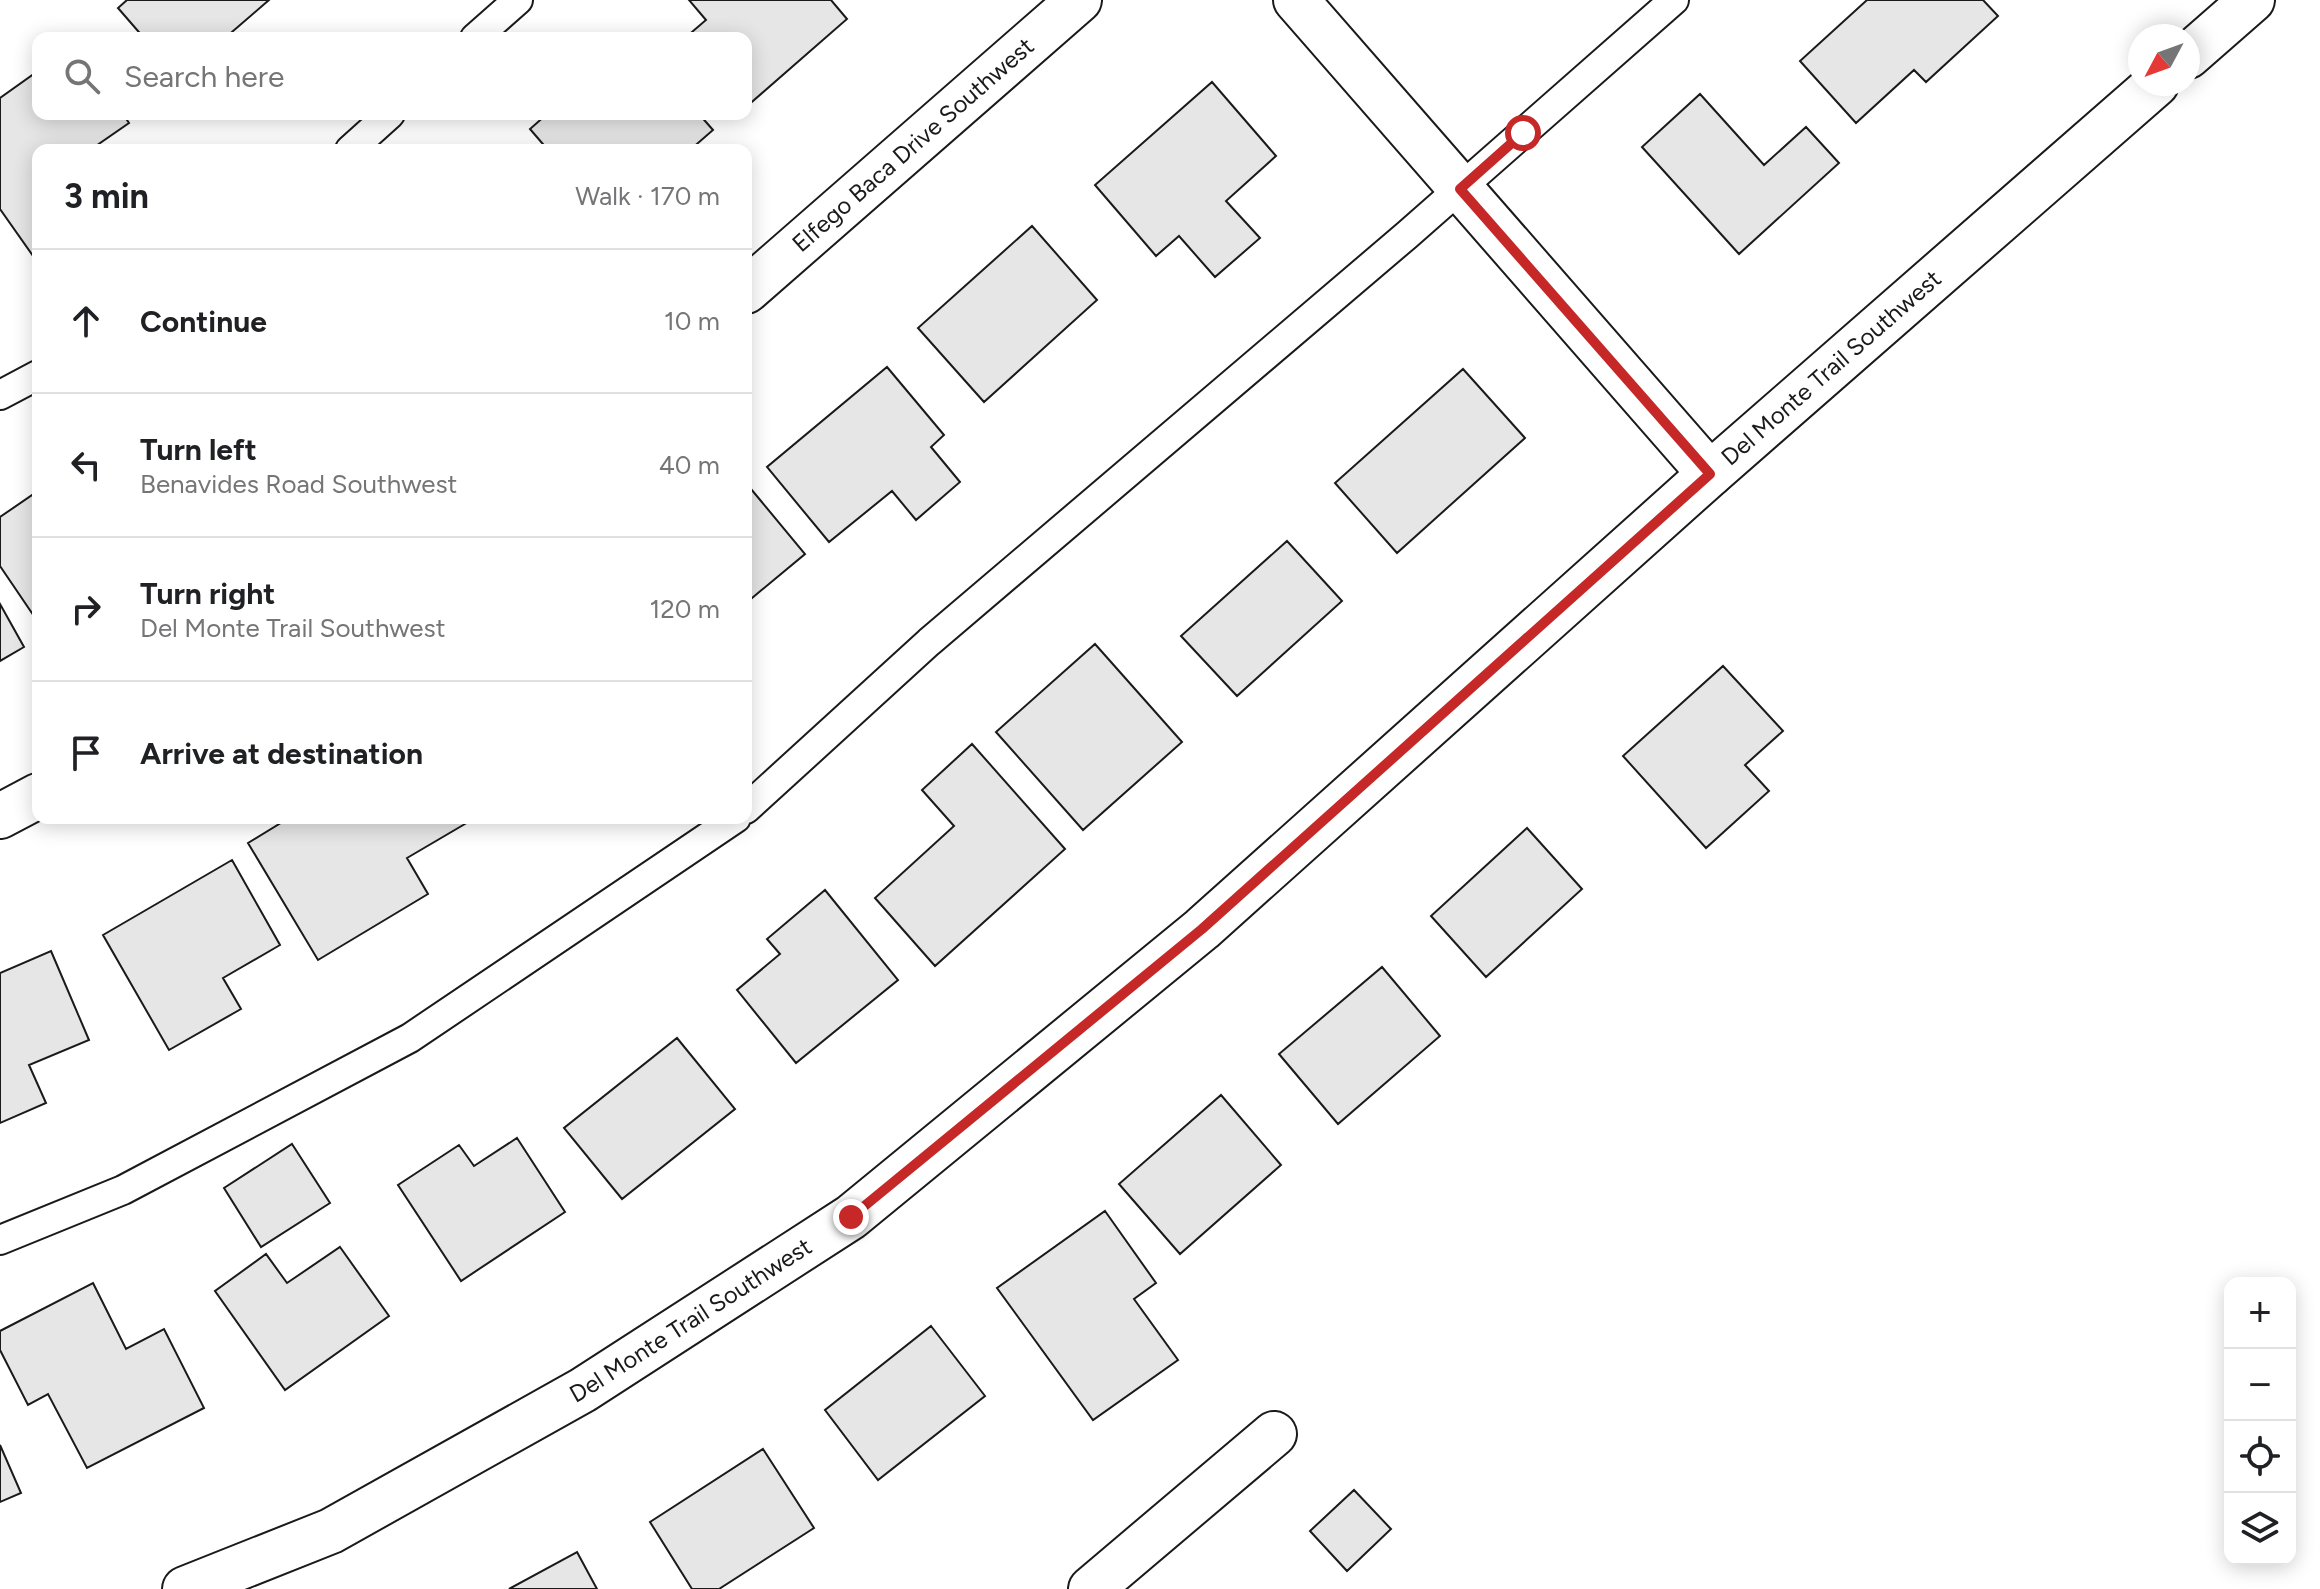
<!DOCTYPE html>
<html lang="en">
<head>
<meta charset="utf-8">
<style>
  :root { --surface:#fff; --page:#f6f6f6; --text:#202124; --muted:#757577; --line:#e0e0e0 }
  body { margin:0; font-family:Figtree,sans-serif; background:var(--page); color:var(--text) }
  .controls { position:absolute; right:24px; bottom:24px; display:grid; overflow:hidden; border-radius:16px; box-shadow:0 4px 20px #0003 }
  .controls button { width:72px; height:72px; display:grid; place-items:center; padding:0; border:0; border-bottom:2px solid var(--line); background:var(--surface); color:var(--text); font:40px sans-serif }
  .compass { position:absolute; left:2128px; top:24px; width:72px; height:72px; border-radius:50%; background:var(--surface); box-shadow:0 4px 20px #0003; rotate:229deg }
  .stop { position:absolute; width:24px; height:24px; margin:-18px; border:6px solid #c62828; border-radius:50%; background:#fff }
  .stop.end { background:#c62828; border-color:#fff; box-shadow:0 2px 8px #0008 }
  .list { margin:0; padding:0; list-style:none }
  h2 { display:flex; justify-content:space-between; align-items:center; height:104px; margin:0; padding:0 32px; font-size:34px }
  h2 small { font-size:26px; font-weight:400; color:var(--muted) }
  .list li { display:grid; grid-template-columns:52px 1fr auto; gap:24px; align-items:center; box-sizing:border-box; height:144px; padding:0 32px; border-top:2px solid var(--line) }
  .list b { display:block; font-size:30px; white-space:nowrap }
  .list p { margin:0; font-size:26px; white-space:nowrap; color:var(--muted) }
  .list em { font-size:26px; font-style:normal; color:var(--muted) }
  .icon { flex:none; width:44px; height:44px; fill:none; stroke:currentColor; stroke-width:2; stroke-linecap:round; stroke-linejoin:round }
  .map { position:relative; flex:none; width:2320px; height:1589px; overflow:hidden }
  .search { position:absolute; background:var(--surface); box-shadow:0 4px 20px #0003; left:32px; top:32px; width:720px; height:88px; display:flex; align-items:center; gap:20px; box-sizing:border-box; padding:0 28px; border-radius:16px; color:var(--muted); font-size:30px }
  .panel { position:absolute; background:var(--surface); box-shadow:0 4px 20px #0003; left:32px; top:144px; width:720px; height:680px; border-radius:16px }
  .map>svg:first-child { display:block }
  .building { fill:#e6e6e6; stroke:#1a1a1a; stroke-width:2 }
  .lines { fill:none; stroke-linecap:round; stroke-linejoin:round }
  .service-casing { stroke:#1a1a1a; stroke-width:32 }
  .minor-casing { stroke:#1a1a1a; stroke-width:48 }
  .tertiary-casing { stroke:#1a1a1a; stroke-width:48 }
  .service { stroke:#fff; stroke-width:28 }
  .minor { stroke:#fff; stroke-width:44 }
  .tertiary { stroke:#fff; stroke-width:44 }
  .route { stroke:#c62828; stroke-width:10 }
  .labels { text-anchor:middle; stroke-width:6; stroke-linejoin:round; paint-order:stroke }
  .street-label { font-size:24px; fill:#1a1a1a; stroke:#fff }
</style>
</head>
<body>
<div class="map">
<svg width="2320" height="1589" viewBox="0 0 2320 1589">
  <rect width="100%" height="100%" fill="#fff"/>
  <path class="building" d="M 127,0 L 269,0 L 225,38 L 144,38 L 118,8 Z
    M 689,0 L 831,0 L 847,19 L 746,107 L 746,38 L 685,38 L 706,20 Z
    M 1867,0 L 1983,0 L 1998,16 L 1926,82 L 1914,70 L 1856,123 L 1800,61 Z
    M 38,71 L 38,114 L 123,114 L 129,123 L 90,150 L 38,150 L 38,263 L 0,209 L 0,98 Z
    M 1212,82 L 1276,156 L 1226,201 L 1260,238 L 1215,277 L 1179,236 L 1156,256 L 1095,185 Z
    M 1700,94 L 1764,165 L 1806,127 L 1839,163 L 1739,254 L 1642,147 Z
    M 547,114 L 699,114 L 713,130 L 690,150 L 548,150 L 530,129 Z
    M 1032,226 L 1097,300 L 984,402 L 918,328 Z
    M 887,367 L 944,435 L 931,447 L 960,482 L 916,520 L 892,491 L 829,542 L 767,467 Z
    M 1463,369 L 1525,438 L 1397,553 L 1335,483 Z
    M 746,483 L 805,554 L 746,603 Z
    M 38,491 L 38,622 L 0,566 L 0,517 Z
    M 1287,541 L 1342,601 L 1237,696 L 1181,636 Z
    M 0,604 L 24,647 L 0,661 Z
    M 1095,644 L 1182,742 L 1083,830 L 996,732 Z
    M 1723,666 L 1783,731 L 1745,765 L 1769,791 L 1706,848 L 1623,756 Z
    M 972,744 L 1065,849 L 935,966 L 875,898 L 954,826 L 922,790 Z
    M 289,818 L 468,818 L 470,821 L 407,858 L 428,894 L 318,960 L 248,843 Z
    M 1527,828 L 1582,889 L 1486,977 L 1431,916 Z
    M 232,860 L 280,945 L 223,978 L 241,1009 L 169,1050 L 103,935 Z
    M 825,890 L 898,980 L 796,1063 L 737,990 L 780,954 L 767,939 Z
    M 51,951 L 89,1040 L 29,1065 L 46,1103 L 0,1123 L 0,973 Z
    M 1382,967 L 1440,1036 L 1338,1124 L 1279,1054 Z
    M 677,1038 L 735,1109 L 622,1199 L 564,1128 Z
    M 1221,1095 L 1281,1165 L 1180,1254 L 1119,1184 Z
    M 517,1138 L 565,1212 L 461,1281 L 398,1185 L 459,1145 L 474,1166 Z
    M 292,1144 L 330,1203 L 261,1247 L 224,1188 Z
    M 1105,1211 L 1156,1283 L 1134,1299 L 1178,1360 L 1093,1420 L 997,1288 Z
    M 340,1247 L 389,1316 L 285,1390 L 215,1291 L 266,1254 L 287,1283 Z
    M 93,1283 L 126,1349 L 164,1329 L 204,1408 L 87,1468 L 48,1394 L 28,1405 L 0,1350 L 0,1331 Z
    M 931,1326 L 985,1396 L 878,1480 L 825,1410 Z
    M 0,1445 L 21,1493 L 0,1502 Z
    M 763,1449 L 814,1528 L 719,1589 L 692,1589 L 650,1522 Z
    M 1354,1490 L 1391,1529 L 1347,1571 L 1310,1531 Z
    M 577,1552 L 597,1589 L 509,1589 Z"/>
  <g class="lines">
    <defs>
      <path id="service" d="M 475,38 L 518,0
        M 350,150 L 390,114
        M 0,395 L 38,375
        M 746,809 L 929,642 L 1407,235 L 1674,0
        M 0,1240 L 123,1190 L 410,1038 L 736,818"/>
      <g id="minor">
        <path d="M 2188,56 L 2252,0"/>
        <path id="s1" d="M 746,291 L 1079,0"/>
        <path d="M 0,816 L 38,796"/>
        <path id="s2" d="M 185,1589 L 331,1531 L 583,1390 L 851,1217 L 1202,929 L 1710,474 L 2156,84"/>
        <path d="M 1091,1589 L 1274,1434"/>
      </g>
      <path id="tertiary" d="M 1296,0 L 1710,474"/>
    </defs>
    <use href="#service" class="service-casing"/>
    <use href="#minor" class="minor-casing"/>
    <use href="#tertiary" class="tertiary-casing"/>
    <use href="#service" class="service"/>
    <use href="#minor" class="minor"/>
    <use href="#tertiary" class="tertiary"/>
  </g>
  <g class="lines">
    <path class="route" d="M 851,1217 L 1202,929 L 1710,474 L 1460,189 L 1523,133"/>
  </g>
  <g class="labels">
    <g class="street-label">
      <text dy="8" stroke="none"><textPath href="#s1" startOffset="222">Elfego Baca Drive Southwest</textPath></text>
      <text dy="8" stroke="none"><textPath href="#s2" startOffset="2062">Del Monte Trail Southwest</textPath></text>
      <text dy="8" stroke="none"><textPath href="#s2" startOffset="574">Del Monte Trail Southwest</textPath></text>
    </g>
  </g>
</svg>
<div class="controls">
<button>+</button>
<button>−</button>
<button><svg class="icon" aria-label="locate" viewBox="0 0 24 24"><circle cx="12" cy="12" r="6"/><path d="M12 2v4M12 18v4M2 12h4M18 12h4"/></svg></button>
<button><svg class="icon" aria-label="layers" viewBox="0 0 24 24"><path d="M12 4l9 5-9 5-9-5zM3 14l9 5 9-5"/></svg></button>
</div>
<svg class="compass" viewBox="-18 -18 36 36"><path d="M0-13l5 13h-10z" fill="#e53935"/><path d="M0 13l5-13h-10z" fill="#757577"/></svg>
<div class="stop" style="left:1523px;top:133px"></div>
<div class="stop end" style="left:851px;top:1217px"></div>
<div class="search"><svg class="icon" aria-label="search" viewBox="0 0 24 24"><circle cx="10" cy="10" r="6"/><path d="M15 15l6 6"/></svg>Search here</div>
<section class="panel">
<h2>3 min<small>Walk · 170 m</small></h2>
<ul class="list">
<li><svg class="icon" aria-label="ahead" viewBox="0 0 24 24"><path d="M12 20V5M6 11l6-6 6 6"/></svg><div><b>Continue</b></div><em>10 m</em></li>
<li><svg class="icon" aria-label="left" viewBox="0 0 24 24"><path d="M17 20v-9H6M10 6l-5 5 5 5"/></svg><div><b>Turn left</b><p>Benavides Road Southwest</p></div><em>40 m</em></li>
<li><svg class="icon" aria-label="right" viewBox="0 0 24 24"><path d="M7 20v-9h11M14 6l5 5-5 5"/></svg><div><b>Turn right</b><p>Del Monte Trail Southwest</p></div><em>120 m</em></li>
<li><svg class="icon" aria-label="arrive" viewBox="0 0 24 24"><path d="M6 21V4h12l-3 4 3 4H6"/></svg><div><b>Arrive at destination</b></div></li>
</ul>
</section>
</div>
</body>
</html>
